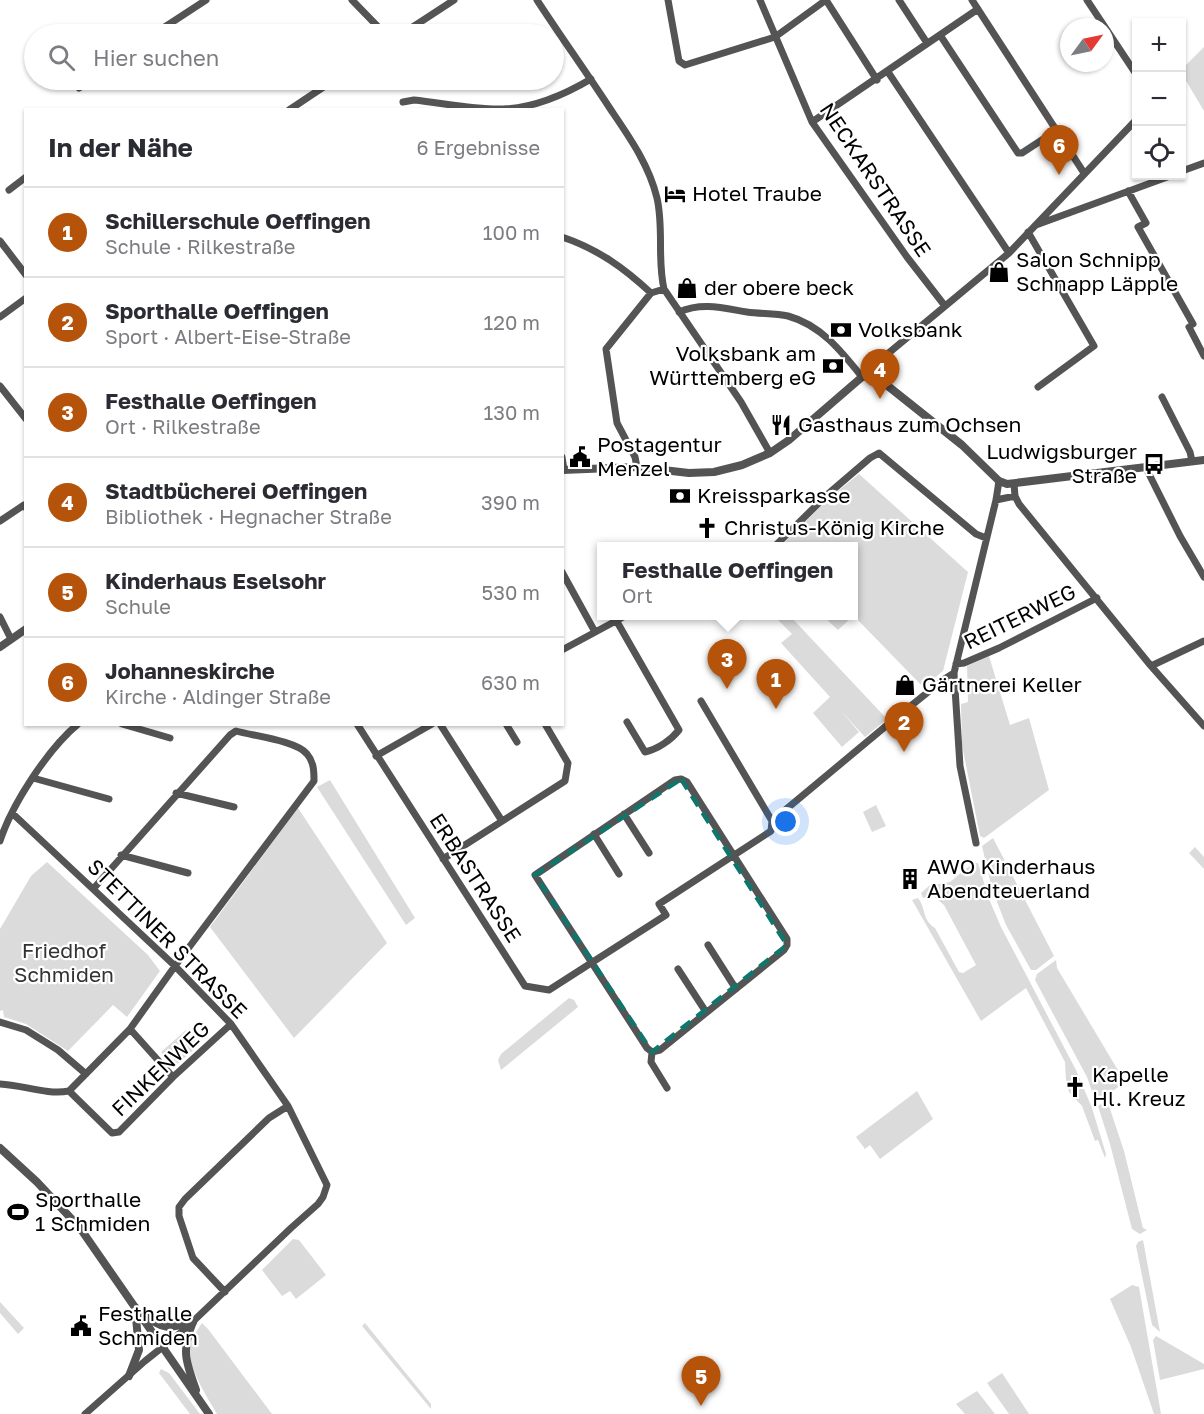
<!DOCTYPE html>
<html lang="de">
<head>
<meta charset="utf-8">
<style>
  :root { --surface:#fff; --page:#f7f7f7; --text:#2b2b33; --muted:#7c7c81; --line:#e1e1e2; --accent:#b45309 }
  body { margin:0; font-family:"Golos Text",sans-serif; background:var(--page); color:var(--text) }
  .controls { position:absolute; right:18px; top:18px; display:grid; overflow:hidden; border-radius:0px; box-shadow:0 2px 4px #0004 }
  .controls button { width:54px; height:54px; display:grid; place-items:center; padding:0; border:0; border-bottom:2px solid var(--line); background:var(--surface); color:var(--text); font:30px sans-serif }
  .compass { position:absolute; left:1060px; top:18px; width:54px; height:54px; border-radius:50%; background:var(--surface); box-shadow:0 2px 4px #0004; rotate:57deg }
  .you { position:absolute; left:786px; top:822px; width:21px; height:21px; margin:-15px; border:4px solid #fff; border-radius:50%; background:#1a73e8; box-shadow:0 0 0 9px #1a73e833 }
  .badge { display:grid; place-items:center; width:39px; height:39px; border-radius:50%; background:var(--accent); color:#fff; font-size:20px; font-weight:700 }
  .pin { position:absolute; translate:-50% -50px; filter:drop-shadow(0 2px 3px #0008) }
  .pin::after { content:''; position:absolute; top:32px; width:21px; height:18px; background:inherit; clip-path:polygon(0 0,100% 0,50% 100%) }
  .popup { position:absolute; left:597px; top:542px; width:261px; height:78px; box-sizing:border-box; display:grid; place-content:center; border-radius:0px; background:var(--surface); filter:drop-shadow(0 2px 4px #0005); font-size:20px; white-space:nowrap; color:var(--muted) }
  .popup b { font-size:22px; color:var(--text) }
  .popup::after { content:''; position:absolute; left:50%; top:100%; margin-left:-12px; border:12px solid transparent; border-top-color:var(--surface) }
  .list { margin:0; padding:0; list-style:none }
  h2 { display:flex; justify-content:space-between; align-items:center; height:78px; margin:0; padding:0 24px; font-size:26px }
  h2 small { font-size:20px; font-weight:400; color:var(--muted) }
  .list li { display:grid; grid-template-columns:39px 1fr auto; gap:18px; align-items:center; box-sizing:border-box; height:90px; padding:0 24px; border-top:2px solid var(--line) }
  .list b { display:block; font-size:22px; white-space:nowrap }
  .list p { margin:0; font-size:20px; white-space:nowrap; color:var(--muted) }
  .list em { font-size:20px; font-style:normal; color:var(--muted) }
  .icon { flex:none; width:33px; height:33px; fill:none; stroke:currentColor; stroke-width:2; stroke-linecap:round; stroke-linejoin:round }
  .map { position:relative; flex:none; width:1204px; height:1414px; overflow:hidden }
  .search { position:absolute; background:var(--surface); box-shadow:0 2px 4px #0004; left:24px; top:24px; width:540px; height:66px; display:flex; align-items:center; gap:15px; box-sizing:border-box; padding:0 21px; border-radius:33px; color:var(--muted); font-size:22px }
  .panel { position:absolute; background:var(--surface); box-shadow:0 2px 4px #0004; left:24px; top:108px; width:540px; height:618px; border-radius:0px }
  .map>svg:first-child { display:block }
  .green { fill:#dbdbdb }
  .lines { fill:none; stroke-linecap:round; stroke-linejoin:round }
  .minor { stroke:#545454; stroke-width:7 }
  .tertiary { stroke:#545454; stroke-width:8 }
  .marked { fill:none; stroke:#0f766e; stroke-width:4.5; stroke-dasharray:12 8; stroke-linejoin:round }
  .labels { text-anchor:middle; stroke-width:4.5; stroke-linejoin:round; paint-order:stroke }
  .street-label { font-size:21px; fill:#000; stroke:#fff }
  .poi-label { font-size:21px; fill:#000; stroke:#fff; text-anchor:start }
  .park-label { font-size:21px; fill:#323232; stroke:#fff }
</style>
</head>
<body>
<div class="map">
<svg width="1204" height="1414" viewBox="0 0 1204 1414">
  <rect width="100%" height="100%" fill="#fff"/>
  <path class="green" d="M 1204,47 L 1204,111 L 1182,74 L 1182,69 Z
    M 859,474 L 968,572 L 943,671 L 923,687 L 853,615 L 853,546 L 781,546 L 829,498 Z
    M 774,616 L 790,616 L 887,719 L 865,737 L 841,711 L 859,732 L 842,747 L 813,713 L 830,697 L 781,643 L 792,634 Z
    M 823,616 L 853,616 L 838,630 Z
    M 989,656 L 1010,725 L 1029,718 L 1049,790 L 984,838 L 980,836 L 962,745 L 961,704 L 968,702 L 967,666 Z
    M 330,780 L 415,918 L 406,925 L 317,787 Z
    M 876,805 L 886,826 L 872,832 L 863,812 Z
    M 298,808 L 387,943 L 294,1038 L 210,927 Z
    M 993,838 L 1054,956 L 1036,970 L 1031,970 L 1006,925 L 992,889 L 982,846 Z
    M 1195,847 L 1204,857 L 1204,869 L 1189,853 Z
    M 47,862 L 148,955 L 160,971 L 127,1017 L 113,1005 L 68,1051 L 26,1024 L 4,1017 L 3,1010 L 0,1011 L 0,929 L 31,876 Z
    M 973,863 L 978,863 L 989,899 L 1001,927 L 1076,1070 L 1092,1108 L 1106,1154 L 1105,1158 L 1098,1140 L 1095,1141 L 1082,1106 L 1069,1092 L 1066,1081 L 1065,1062 L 1026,988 L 981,1021 L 912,900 L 918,898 C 926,908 922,920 935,928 L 959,972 L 963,973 L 976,965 L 944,905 L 932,895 L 923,898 L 921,893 L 929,886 L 950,882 Z
    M 1056,960 L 1057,968 L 1125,1082 L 1099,1101 L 1095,1100 L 1087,1077 L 1035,980 L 1037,974 Z
    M 569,998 L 574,1000 L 578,1007 L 501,1070 L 498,1060 L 501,1054 Z
    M 186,1030 L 199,1045 L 174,1067 L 161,1052 Z
    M 917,1091 L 933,1119 L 880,1159 L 870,1145 L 865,1149 L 856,1137 Z
    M 1107,1100 L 1124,1151 L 1143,1228 L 1147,1230 L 1140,1234 L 1132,1229 L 1110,1144 L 1098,1106 Z
    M 293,1239 L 299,1240 L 326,1275 L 296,1299 L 290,1291 L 282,1296 L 262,1270 Z
    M 1143,1240 L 1160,1332 L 1152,1325 L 1136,1246 L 1138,1242 Z
    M 1132,1285 L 1139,1287 L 1161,1414 L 1154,1414 L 1131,1347 L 1110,1299 Z
    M 0,1302 L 24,1328 L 18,1334 L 0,1313 Z
    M 202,1323 L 208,1329 L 272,1414 L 217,1414 C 206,1395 186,1366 191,1344 C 193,1336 198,1329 202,1323 Z
    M 365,1323 L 431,1404 L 431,1409 L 362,1326 Z
    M 1156,1336 L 1204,1364 L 1204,1369 L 1160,1380 L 1153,1340 Z
    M 161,1369 L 169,1373 L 200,1414 L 190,1414 L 159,1373 Z
    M 1002,1373 L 1029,1414 L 1009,1414 L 987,1383 Z
    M 977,1391 L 995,1414 L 965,1414 L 956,1404 Z"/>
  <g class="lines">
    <path class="minor" d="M 352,0 L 385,34
      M 537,0 C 561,37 587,73 611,110 C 630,138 649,165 657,198 C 664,229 657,259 664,289 L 741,402 L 770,453
      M 668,0 L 679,61 L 685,65 L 775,37 L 826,0
      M 760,0 L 812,122 L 907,257 L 945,306
      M 826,0 L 877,80
      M 899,0 L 927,43
      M 972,0 L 1084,173
      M 1087,0 L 1136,74
      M 154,34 L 206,0
      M 402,34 L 454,0
      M 940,35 L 1018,153 L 1022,153 L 1057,130
      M 888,72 L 1009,253
      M 79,88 L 91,80
      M 403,102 L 414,100 C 443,103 474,110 503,109 C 534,108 564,95 591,79
      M 289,110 L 334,80
      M 812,122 L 978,9
      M 1182,171 L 1204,163
      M 9,190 L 26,177
      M 1128,191 L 1146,223 L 1138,227 L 1193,324
      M 1036,225 L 1170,176
      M 1028,232 L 1094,346 L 1038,387
      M 562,237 C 598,249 624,268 651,293 L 664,289
      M 0,241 L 26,275
      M 679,312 C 702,302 723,308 747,312 C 761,314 775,313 788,316 C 821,325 842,352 862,377
      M 0,317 L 26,298
      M 1189,327 L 1204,356
      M 874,375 L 879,361 L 1009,253 L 1136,120
      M 0,386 L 26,419
      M 1162,397 L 1190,452 L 1192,461
      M 562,457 L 564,470
      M 637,467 L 635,457 L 617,423 L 606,349 L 651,293
      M 1146,468 L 1180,536 L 1204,577
      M 1014,484 L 1015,496 L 1019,504 L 1151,666 L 1204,726
      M 996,500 L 1015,496
      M 0,521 L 24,505 L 26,508
      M 775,546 L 828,494 L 870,458 L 879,453 L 976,534 L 986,538
      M 562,572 L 595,632
      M 0,617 L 11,639
      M 616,620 L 679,730 C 671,740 658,749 645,752 L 627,722
      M 562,650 L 625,616
      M 956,664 L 964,663 L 999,648 L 1097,598
      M 1151,666 L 1204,641
      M 701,701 L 772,821
      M 122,724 L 170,738
      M 357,724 L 525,986 L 549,990 L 666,915 L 659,904 L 771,831 L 772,821 L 892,721 L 943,680 L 954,673
      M 440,724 L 502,821
      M 506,724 L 517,742
      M 376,756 L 432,724
      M 33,778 L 109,799
      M 681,779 L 687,782 L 787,939 L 787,945 L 784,950 L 660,1050 L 652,1052 L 647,1048 L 535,875 L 675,780 Z
      M 176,793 L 234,807
      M 12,813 L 175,966 L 231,1024 L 288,1106 L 327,1185 L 323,1197 L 318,1204 L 291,1228 L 184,1330 L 145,1361 L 85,1414
      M 624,814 L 649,853
      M 594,834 L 619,874
      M 0,841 C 12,804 48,749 78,724
      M 976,843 L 960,766 L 954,673 L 996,500 L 999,481
      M 121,855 L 188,873
      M 443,859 L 565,781 L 568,763 L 545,724
      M 708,945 L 736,989
      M 678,969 L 706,1012
      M 0,1022 L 26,1030 L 58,1050 L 86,1074
      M 130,1029 L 173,1077
      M 652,1052 L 651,1062 L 667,1088
      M 0,1084 C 23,1085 46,1095 69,1091 L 130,1029 L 175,966 L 314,781 C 314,772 314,762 307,754 C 297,741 254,736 236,731 L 230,735 L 94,888
      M 69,1091 L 112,1133 L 119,1132 L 173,1077 L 231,1024
      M 225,1292 L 193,1258 L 179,1216 L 179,1207 L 185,1199 L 269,1118 L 288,1106"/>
    <path class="tertiary" d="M 562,470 L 637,467 L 689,473 L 714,472 L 742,465 L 770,453 L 789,440 L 862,377 L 874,375 L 962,445 L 999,481 L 1007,484 L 1204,460
      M 0,647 L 26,629
      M 0,1148 L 37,1182 L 80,1228 L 209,1414
      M 144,1314 C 163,1331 170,1328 193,1322
      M 193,1322 C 181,1350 186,1362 196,1390
      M 129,1376 L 139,1350 L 135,1307"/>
  </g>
  <path class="marked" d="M 681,779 L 787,945 L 652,1052 L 535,875 Z"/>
  <defs>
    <symbol id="hotel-bare" viewBox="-9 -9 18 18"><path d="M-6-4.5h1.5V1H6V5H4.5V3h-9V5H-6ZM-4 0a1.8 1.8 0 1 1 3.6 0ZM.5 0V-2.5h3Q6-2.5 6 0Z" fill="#000" stroke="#fff" stroke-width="2.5" paint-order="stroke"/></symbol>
    <symbol id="shop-bare" viewBox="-9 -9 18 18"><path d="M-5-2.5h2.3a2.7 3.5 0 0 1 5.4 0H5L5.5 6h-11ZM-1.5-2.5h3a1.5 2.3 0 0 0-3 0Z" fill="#000" stroke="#fff" stroke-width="2.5" paint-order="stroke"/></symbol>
    <symbol id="bank-bare" viewBox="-9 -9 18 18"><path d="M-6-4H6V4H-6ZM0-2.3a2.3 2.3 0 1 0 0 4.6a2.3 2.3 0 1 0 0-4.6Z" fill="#000" stroke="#fff" stroke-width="2.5" paint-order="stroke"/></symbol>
    <symbol id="restaurant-bare" viewBox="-9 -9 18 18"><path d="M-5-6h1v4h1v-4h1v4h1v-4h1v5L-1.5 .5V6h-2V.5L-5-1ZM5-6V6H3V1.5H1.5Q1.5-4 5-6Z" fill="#000" stroke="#fff" stroke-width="2.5" paint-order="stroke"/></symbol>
    <symbol id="civic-bare" viewBox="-9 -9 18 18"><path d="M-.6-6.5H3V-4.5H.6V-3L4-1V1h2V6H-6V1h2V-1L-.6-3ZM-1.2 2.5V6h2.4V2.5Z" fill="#000" stroke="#fff" stroke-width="2.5" paint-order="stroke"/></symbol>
    <symbol id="bus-bare" viewBox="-9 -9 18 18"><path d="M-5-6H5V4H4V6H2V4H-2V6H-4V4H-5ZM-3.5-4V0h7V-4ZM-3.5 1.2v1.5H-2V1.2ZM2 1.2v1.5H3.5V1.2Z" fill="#000" stroke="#fff" stroke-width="2.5" paint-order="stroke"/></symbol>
    <symbol id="church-bare" viewBox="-9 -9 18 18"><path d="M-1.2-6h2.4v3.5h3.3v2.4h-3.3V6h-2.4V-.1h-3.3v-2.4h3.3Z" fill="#000" stroke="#fff" stroke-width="2.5" paint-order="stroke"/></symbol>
    <symbol id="building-bare" viewBox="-9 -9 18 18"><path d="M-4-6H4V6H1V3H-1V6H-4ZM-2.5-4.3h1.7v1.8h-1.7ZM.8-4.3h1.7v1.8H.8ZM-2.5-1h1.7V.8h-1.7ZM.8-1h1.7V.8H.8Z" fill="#000" stroke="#fff" stroke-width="2.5" paint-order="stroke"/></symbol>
    <symbol id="stadium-bare" viewBox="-9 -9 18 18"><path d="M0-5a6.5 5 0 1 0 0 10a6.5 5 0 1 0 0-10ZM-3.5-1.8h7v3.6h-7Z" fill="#000" stroke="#fff" stroke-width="2.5" paint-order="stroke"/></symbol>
  </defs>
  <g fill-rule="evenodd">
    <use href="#hotel-bare" x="660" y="179" width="30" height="30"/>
    <use href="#shop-bare" x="984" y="257" width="30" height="30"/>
    <use href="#shop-bare" x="672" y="273" width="30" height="30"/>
    <use href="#bank-bare" x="826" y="315" width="30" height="30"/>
    <use href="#bank-bare" x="818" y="351" width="30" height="30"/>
    <use href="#restaurant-bare" x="766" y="410" width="30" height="30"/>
    <use href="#civic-bare" x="565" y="442" width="30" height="30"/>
    <use href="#bus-bare" x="1139" y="449" width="30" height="30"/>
    <use href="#bank-bare" x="665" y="481" width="30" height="30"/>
    <use href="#church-bare" x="692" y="513" width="30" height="30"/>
    <use href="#shop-bare" x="890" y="670" width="30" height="30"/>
    <use href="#building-bare" x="895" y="864" width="30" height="30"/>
    <use href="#church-bare" x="1060" y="1072" width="30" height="30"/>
    <use href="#stadium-bare" x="3" y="1197" width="30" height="30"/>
    <use href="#civic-bare" x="66" y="1311" width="30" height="30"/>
  </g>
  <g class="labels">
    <g class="street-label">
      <text transform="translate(875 180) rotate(56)" y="7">NECKARSTRASSE</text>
      <text transform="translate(1020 617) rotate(-26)" y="7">REITERWEG</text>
      <text transform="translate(475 878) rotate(57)" y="7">ERBASTRASSE</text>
      <text transform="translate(167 939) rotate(45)" y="7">STETTINER STRASSE</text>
      <text transform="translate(161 1069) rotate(-44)" y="7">FINKENWEG</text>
    </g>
    <g class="poi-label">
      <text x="692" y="201">Hotel Traube</text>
      <text x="1016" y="267">Salon Schnipp<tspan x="1016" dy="24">Schnapp Läpple</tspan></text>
      <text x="704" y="295">der obere beck</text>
      <text x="858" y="337">Volksbank</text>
      <text x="816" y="361" text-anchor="end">Volksbank am<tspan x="816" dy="24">Württemberg eG</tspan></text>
      <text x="798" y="432">Gasthaus zum Ochsen</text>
      <text x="597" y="452">Postagentur<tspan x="597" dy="24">Menzel</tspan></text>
      <text x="1137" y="459" text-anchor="end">Ludwigsburger<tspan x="1137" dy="24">Straße</tspan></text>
      <text x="697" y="503">Kreissparkasse</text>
      <text x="724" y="535">Christus-König Kirche</text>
      <text x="922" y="692">Gärtnerei Keller</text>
      <text x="927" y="874">AWO Kinderhaus<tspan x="927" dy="24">Abendteuerland</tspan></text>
      <text x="1092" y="1082">Kapelle<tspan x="1092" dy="24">Hl. Kreuz</tspan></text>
      <text x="35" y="1207">Sporthalle<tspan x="35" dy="24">1 Schmiden</tspan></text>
      <text x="98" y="1321">Festhalle<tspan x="98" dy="24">Schmiden</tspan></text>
    </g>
    <g class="park-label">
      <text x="64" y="958">Friedhof<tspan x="64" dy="24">Schmiden</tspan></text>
    </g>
  </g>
</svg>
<div class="controls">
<button>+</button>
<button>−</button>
<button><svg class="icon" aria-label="locate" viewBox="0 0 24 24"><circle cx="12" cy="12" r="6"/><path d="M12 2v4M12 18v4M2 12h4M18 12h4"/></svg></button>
</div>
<svg class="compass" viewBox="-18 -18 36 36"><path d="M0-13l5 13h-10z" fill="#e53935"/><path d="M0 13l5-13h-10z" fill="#7c7c81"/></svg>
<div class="you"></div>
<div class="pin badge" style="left:776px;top:709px">1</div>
<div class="pin badge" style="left:904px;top:752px">2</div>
<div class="pin badge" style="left:727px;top:689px">3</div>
<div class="popup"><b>Festhalle Oeffingen</b>Ort</div>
<div class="pin badge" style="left:880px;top:399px">4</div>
<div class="pin badge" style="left:701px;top:1406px">5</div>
<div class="pin badge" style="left:1059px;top:175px">6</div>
<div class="search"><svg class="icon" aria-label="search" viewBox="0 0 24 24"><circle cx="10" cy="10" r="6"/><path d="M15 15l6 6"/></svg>Hier suchen</div>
<section class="panel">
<h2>In der Nähe<small>6 Ergebnisse</small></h2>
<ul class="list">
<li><span class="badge">1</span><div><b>Schillerschule Oeffingen</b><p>Schule · Rilkestraße</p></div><em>100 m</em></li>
<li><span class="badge">2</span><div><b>Sporthalle Oeffingen</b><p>Sport · Albert-Eise-Straße</p></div><em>120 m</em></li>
<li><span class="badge">3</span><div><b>Festhalle Oeffingen</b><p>Ort · Rilkestraße</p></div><em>130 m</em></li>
<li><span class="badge">4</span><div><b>Stadtbücherei Oeffingen</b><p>Bibliothek · Hegnacher Straße</p></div><em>390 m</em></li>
<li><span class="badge">5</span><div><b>Kinderhaus Eselsohr</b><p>Schule</p></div><em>530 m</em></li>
<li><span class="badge">6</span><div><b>Johanneskirche</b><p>Kirche · Aldinger Straße</p></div><em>630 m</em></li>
</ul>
</section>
</div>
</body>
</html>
